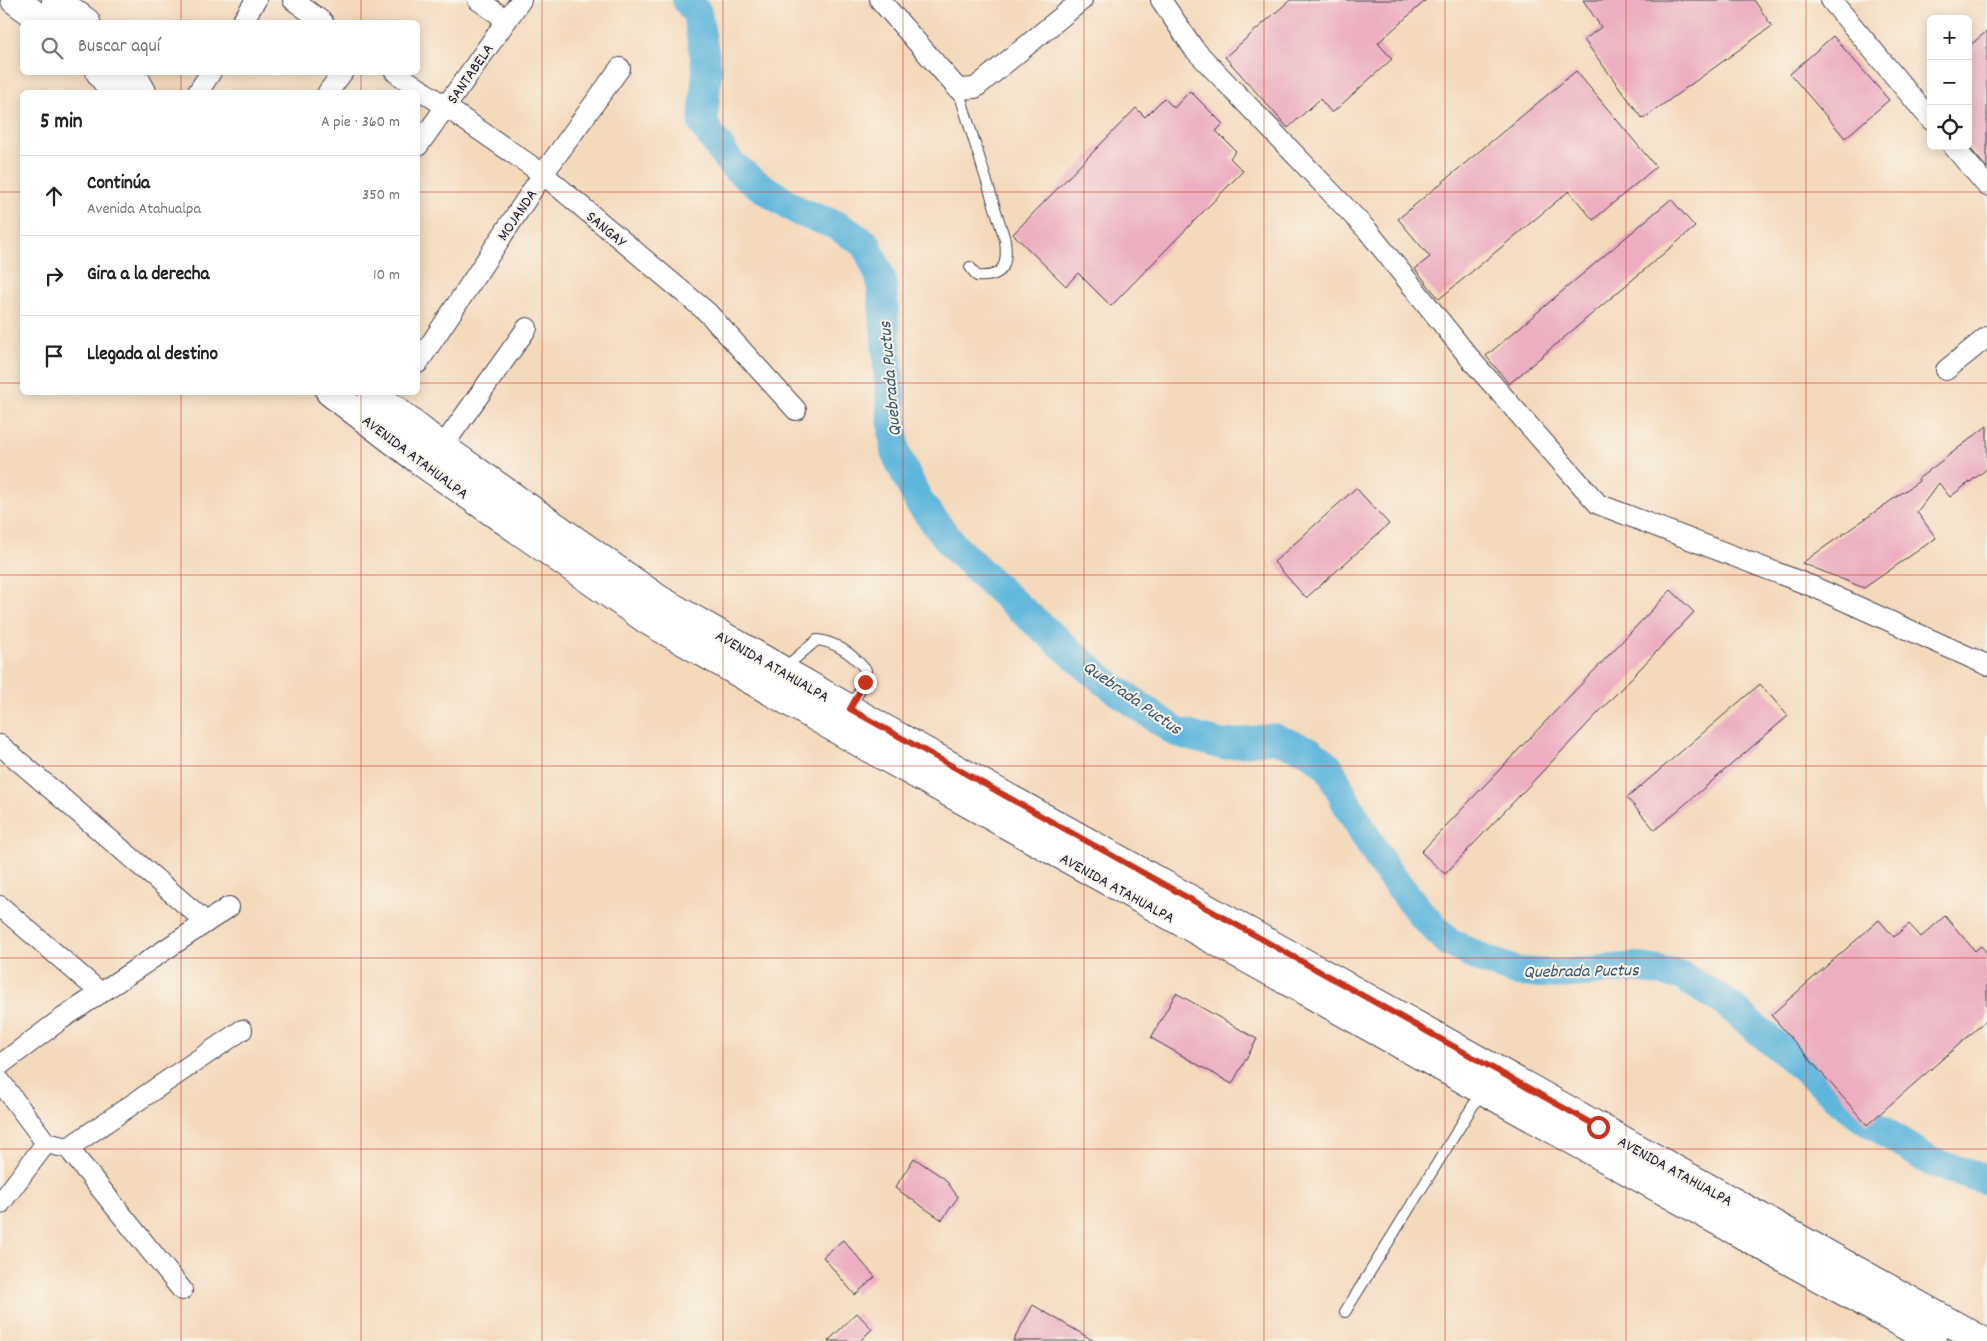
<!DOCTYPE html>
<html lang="es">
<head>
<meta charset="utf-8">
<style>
  :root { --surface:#fff; --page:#f2f2f2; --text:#222; --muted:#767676; --line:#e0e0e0 }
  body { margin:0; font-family:Dekko,sans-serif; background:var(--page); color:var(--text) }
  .controls { position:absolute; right:15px; top:15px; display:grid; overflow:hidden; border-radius:8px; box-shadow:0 2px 12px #0003 }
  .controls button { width:45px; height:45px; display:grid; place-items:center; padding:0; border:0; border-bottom:1px solid var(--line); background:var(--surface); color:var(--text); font:25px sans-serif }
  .stop { position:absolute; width:15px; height:15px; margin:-11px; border:4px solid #c8321e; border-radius:50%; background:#fff }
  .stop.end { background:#c8321e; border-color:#fff; box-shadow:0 1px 5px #0008 }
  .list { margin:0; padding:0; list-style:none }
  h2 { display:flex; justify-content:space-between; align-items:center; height:65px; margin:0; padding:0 20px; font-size:21px }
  h2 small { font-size:16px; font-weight:400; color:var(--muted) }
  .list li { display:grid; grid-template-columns:32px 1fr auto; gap:15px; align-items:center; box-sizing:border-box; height:80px; padding:0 20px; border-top:1px solid var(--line) }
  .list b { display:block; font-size:19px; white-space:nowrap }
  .list p { margin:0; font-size:16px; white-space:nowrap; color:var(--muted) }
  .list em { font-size:16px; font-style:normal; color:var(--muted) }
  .icon { flex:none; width:28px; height:28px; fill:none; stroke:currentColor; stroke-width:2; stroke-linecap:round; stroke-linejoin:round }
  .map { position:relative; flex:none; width:1987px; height:1341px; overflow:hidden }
  .search { position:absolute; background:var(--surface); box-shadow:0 2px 12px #0003; left:20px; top:20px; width:400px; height:55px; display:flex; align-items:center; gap:12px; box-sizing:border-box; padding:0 18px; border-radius:8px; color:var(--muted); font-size:19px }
  .panel { position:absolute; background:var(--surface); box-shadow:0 2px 12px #0003; left:20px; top:90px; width:400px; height:305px; border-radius:8px }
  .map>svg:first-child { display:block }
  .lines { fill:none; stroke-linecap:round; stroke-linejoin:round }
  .river { stroke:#5fb6dc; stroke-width:30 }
  .building { fill:#ecaec0 }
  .service-casing { stroke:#423d4e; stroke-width:12 }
  .minor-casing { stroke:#423d4e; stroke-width:22 }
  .secondary-casing { stroke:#423d4e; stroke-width:30 }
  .service { stroke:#fff; stroke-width:10 }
  .minor { stroke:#fff; stroke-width:20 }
  .secondary { stroke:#fff; stroke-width:28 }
  .route { stroke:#c8321e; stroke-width:6 }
  .grid { fill:none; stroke:#c8321e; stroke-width:1; stroke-opacity:0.55 }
  .labels { text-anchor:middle; stroke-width:4; stroke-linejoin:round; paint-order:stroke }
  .street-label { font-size:16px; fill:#22223b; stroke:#f7f3e8 }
  .water-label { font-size:18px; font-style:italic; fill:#375673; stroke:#f7f3e8 }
</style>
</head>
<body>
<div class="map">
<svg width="1987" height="1341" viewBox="0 0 1987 1341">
  <rect width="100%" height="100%" fill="#f7f3e8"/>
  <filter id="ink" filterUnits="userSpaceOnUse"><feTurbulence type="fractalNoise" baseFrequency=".02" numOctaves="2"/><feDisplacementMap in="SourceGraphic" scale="10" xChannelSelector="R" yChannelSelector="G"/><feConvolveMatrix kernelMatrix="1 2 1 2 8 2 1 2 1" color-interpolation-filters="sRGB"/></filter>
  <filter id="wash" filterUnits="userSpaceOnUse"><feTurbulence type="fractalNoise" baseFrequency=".0096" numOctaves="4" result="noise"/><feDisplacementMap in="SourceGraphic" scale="20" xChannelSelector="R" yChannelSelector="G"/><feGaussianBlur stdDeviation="1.12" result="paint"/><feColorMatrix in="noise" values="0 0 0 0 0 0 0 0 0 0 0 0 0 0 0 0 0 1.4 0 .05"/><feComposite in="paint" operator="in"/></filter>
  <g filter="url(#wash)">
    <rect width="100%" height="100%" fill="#f4d9bb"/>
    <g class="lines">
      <path class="river" d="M 687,0 L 697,13 L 707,69 L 703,124 L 731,164 L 754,182 L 800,212 L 836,225 L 866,244 L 881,279 L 895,452 L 919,502 L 955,548 L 1008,598 L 1104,681 L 1176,732 L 1223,745 L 1274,738 L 1309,751 L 1329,767 L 1347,804 L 1384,867 L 1422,915 L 1449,942 L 1480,958 L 1518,972 L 1561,974 L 1636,967 L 1680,975 L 1726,1003 L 1859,1115 L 1931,1162 L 1987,1180"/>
    </g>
    <g id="blocks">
      <path class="building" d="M 1290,0 L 1426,0 L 1378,43 L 1392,59 L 1332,113 L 1320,99 L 1288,128 L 1225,57 Z
        M 1583,0 L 1754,0 L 1772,26 L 1643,119 L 1584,40 L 1601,27 Z
        M 1987,31 L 1987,168 L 1968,146 L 1968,47 Z
        M 1833,36 L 1889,100 L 1845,138 L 1790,74 Z
        M 1576,71 L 1656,167 L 1593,220 L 1569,191 L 1439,299 L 1415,269 L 1430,257 L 1398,219 Z
        M 1190,91 L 1223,124 L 1216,131 L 1236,151 L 1230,158 L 1243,171 L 1111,306 L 1078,273 L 1066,286 L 1013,234 L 1136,108 L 1145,117 L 1164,98 L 1174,108 Z
        M 1671,199 L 1695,227 L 1509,384 L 1486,356 Z
        M 1987,426 L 1987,469 L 1950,497 L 1939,483 L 1917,512 L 1936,538 L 1864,588 L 1802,563 L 1919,481 L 1918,479 Z
        M 1356,488 L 1389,524 L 1306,598 L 1274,562 Z
        M 1671,590 L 1694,612 L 1445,874 L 1421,852 Z
        M 1760,684 L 1788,716 L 1655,830 L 1627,798 Z
        M 1945,916 L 1975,951 L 1981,946 L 1987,953 L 1987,1020 L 1867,1125 L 1771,1015 L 1879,920 L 1894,937 L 1909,924 L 1921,937 Z
        M 1176,993 L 1257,1039 L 1232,1084 L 1151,1038 Z
        M 914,1158 L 945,1179 L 958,1197 L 942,1220 L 895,1188 Z
        M 843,1240 L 875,1277 L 855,1295 L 823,1257 Z
        M 1033,1305 L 1094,1341 L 1013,1341 Z
        M 857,1313 L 872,1329 L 860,1341 L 828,1341 Z"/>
    </g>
  </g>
  <g filter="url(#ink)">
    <use href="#blocks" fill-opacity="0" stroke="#423d4e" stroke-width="1"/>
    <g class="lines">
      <defs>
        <path id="service" d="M 958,89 L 1005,240 C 1008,265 1004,278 977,276 L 970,267
          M 783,669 L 817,640 C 837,642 853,655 866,670 L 865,682 L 850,707
          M 1345,1312 L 1482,1091"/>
        <path id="minor" d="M 293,0 L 323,22
          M 478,0 L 507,20
          M 880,0 L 958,89 L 975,88 L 1082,0
          M 1161,0 L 1194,49 L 1368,231 L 1473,362 L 1598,504 L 1814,587 L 1987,665
          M 1831,0 L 1931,120
          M 242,22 L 256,0
          M 395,72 L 543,174 L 708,313 L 796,410
          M 198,92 L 211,72
          M 328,92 L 343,72
          M 418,146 L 521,0
          M 1953,146 L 1987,186
          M 418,363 L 543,174 L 620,68
          M 1946,370 L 1987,337
          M 442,447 L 527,328
          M 0,745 L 206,922
          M 0,906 L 101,993
          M 0,1065 L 60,1020 L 229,907
          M 0,1081 L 46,1143
          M 68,1148 L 182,1290
          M 0,1204 L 46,1143 L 68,1148 L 242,1030"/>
        <path id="secondary" d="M 15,0 L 45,22
          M 56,0 L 86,22
          M 100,72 L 115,92
          M 131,72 L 142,92
          M 330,392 L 424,464 L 647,620 L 871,749 L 1933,1341
          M 372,392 L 442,447 L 660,600 L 883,728 L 1983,1341"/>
      </defs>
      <use href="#service" class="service-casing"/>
      <use href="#minor" class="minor-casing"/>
      <use href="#secondary" class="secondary-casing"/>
      <use href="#service" class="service"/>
      <use href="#minor" class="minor"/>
      <use href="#secondary" class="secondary"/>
    </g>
  </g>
  <g class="lines" filter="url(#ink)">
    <path class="route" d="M 865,682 L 850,709 L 1598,1127"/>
  </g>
  <path class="grid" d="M 181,0 L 181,22M 361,0 L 361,22M 542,0 L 542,1341M 723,0 L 723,1341M 903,0 L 903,1341M 1084,0 L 1084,1341M 1264,0 L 1264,1341M 1445,0 L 1445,1341M 1626,0 L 1626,1341M 1806,0 L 1806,1341M 181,72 L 181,92M 361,72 L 361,92M 0,192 L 22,192M 418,192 L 1987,192M 0,383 L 22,383M 418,383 L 1987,383M 181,392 L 181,1341M 361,392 L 361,1341M 0,575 L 1987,575M 0,766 L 1987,766M 0,958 L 1987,958M 0,1149 L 1987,1149"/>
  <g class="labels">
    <g class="street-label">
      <text transform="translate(469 73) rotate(-55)" y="6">SANTABELA</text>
      <text transform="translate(516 214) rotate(-56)" y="6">MOJANDA</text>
      <text transform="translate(607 228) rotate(40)" y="6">SANGAY</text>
      <text transform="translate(416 456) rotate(37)" y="6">AVENIDA ATAHUALPA</text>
      <text transform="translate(773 665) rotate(30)" y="6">AVENIDA ATAHUALPA</text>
      <text transform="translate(1118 887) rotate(29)" y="6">AVENIDA ATAHUALPA</text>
      <text transform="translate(1676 1170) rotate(29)" y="6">AVENIDA ATAHUALPA</text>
    </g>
    <g class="water-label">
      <text transform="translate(889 379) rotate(-95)" y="6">Quebrada Puctus</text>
      <text transform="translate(1133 697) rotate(35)" y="6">Quebrada Puctus</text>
      <text transform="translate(1581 970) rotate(-1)" y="6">Quebrada Puctus</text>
    </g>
  </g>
</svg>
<div class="controls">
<button>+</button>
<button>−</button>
<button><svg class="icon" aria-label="locate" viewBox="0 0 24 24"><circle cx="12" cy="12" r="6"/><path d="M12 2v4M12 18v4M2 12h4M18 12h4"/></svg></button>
</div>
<div class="stop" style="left:1598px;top:1127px"></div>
<div class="stop end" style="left:865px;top:682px"></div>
<div class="search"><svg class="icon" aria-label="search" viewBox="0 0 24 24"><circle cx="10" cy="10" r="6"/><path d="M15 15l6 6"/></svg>Buscar aquí</div>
<section class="panel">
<h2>5 min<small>A pie · 360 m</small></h2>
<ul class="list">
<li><svg class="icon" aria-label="ahead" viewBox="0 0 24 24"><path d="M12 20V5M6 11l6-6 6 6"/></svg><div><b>Continúa</b><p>Avenida Atahualpa</p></div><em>350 m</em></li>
<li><svg class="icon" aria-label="right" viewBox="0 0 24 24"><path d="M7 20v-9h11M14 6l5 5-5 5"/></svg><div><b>Gira a la derecha</b></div><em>10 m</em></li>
<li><svg class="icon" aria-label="arrive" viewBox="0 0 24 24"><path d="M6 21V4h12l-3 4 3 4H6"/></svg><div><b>Llegada al destino</b></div></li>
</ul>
</section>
</div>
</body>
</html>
